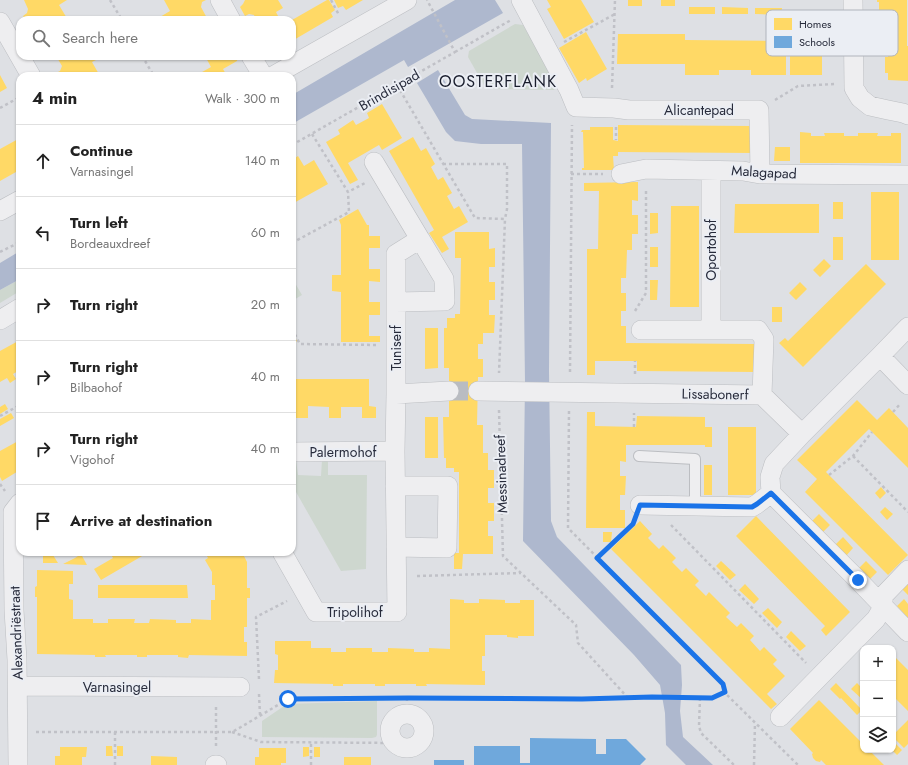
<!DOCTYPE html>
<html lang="en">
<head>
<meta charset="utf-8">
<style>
  :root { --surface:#fff; --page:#f6f6f6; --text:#222; --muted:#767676; --line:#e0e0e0 }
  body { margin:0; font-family:Jost,sans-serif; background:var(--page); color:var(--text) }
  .controls { position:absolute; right:12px; bottom:12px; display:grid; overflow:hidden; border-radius:8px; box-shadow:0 1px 3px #0004 }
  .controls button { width:36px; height:36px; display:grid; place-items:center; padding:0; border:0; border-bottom:1px solid var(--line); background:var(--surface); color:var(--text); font:20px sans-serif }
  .stop { position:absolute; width:12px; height:12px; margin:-9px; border:3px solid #1a73e8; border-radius:50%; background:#fff }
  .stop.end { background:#1a73e8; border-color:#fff; box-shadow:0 1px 4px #0008 }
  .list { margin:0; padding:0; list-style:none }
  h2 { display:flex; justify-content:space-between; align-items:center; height:52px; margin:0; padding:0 16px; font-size:17px }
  h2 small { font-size:13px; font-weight:400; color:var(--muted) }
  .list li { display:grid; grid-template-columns:26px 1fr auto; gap:12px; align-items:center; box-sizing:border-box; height:72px; padding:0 16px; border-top:1px solid var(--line) }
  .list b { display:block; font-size:15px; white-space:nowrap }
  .list p { margin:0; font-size:13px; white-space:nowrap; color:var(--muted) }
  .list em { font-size:13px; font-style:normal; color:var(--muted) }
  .icon { flex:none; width:22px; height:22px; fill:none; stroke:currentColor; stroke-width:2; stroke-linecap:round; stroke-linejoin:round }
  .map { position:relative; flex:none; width:908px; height:765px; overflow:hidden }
  .search { position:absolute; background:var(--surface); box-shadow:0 1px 3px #0004; left:16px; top:16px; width:280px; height:44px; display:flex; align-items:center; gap:10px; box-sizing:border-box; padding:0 14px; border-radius:12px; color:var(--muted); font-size:15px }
  .panel { position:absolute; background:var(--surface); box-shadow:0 1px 3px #0004; left:16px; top:72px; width:280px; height:484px; border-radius:12px }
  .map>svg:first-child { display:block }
  .green { fill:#ced7cf }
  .water { fill:#aeb8ce }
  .homes { fill:#ffd966 }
  .schools { fill:#6fa8dc }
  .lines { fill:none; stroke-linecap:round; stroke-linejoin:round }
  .street-tunnel { stroke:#b9bcc2; stroke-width:19; stroke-dasharray:19 10; stroke-linecap:butt }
  .lane-casing { stroke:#bcbec2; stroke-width:12 }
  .street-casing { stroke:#bcbec2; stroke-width:20 }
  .path { stroke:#c0c1c7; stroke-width:2.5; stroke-dasharray:3 3; stroke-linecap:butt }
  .lane { stroke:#eeeef0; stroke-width:10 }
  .street { stroke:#eeeef0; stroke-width:19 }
  .route { stroke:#1a73e8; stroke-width:5 }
  .labels { text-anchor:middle; stroke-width:4; stroke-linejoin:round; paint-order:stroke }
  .street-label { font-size:14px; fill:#272b3b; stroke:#ebeef4 }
  .quarter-label { font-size:16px; letter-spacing:1px; fill:#191d2c; stroke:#ebeef4 }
  .key { fill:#ebeef4; stroke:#b0b4bc; stroke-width:1 }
  .key-label { font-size:11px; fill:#272b3b }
</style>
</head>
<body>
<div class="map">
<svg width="908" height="765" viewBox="0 0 908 765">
  <rect width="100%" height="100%" fill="#dee0e4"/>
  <path class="green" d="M 515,24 L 523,25 L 557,84 L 554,90 L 490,89 L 485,87 L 468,57 L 469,51 Z
    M 292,278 L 302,295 L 292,301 Z
    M 20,279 L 20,291 L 0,303 L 0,290 Z
    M 292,460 L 296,460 L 298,475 L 321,476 L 322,460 L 328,460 L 328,475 L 367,475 L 366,569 L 341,571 L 292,485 Z
    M 377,701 L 377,735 L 376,737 L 372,738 L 262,737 L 262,721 L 287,704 Z"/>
  <path class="water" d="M 455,0 L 495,0 L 503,13 L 408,67 L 404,60 L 292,124 L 292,95 Z
    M 438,70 L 465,115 L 472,119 L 551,123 L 549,371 L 551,521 L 557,537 L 681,665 L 682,685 L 680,711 L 683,737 L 713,765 L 686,765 L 666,745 L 665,713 L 660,685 L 634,655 L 523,541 L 525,382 L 522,144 L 481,144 L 455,141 L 446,132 L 417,83 Z
    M 20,251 L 20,279 L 0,290 L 0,263 Z"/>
  <path class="homes" d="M 24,0 L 67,0 L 59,5 L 68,20 L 26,20 L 23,16 L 27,13 L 28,9 Z
    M 164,0 L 206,0 L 202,2 L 201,7 L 208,20 L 175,20 L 173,16 L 166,20 L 162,20 L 160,17 L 170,11 Z
    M 245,0 L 278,0 L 283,8 L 276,12 L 280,20 L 256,20 L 254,15 L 249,14 L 245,16 L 240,7 L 243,4 Z
    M 327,0 L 329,0 L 335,10 L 331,13 L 333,17 L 292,41 L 292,20 Z
    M 334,0 L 363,0 L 346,10 L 343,6 L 338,8 Z
    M 547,0 L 581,0 L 594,22 L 564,39 L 547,9 L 551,7 Z
    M 628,0 L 642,0 L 642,6 L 628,6 Z
    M 661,0 L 675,0 L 675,6 L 661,6 Z
    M 877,0 L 907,0 L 907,46 L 908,46 L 908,81 L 888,80 L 888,73 L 885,73 L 885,57 L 888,57 L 888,47 L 879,47 L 879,35 L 877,35 L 877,24 L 879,24 L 879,2 L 877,2 Z
    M 689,7 L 715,7 L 715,14 L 689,14 Z
    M 722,7 L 748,8 L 748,14 L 722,14 Z
    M 755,8 L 782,8 L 781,15 L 755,14 Z
    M 586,32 L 607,69 L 587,81 L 586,78 L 579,83 L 559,48 Z
    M 790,32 L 814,32 L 814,35 L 822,34 L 822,75 L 790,75 L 790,56 L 786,56 L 786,75 L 751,75 L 751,70 L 719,70 L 719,75 L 685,75 L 685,64 L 617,64 L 618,34 L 685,34 L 685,40 L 786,41 L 786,46 L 790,46 Z
    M 56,56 L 89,56 L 89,57 L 92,56 L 104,56 L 92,62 L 100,76 L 58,76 L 56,73 L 60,71 L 62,66 Z
    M 205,56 L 238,56 L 238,57 L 237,61 L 223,69 L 227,76 L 195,76 L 211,67 Z
    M 0,75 L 7,88 L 0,92 Z
    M 382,104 L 402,138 L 382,150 L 379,145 L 348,163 L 358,180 L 350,184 L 326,142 L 340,134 L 338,130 L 353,120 L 356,125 L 369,118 L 367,113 Z
    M 618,125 L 752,126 L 752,153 L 618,152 L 618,156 L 613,156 L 614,170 L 582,170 L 582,168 L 584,168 L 583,132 L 581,132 L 582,130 L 590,130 L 590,127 L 613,127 L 613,140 L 618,141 Z
    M 800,132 L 811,133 L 811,136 L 825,136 L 824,133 L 844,133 L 844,136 L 858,136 L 858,133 L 878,133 L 877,136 L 891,136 L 891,133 L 901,133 L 901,163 L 800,163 Z
    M 413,137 L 421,151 L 426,148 L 435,164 L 431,167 L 438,180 L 443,177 L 452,193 L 447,196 L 454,209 L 459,206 L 468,222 L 442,237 L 449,249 L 442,253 L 429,233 L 434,230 L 389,151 Z
    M 20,138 L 20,178 L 16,172 L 0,181 L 0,149 Z
    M 775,147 L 790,147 L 790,161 L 774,161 Z
    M 298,156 L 304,166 L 314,160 L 328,184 L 292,204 L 292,172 L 293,172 L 292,169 L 292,160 Z
    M 638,182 L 638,201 L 632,200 L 632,215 L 638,215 L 638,234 L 632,234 L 632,250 L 627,250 L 626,278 L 621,278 L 621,293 L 626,293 L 626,311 L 621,311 L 621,326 L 626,326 L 626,343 L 755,344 L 755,372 L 637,371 L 637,361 L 595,361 L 595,375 L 587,375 L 587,249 L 598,249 L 599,191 L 584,191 L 584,183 Z
    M 871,192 L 899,192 L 899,260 L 871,260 Z
    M 833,202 L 843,202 L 843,219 L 833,219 Z
    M 735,204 L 819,204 L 819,233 L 734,233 Z
    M 671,206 L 699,206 L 699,307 L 670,307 Z
    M 358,209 L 367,225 L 369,225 L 369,236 L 380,236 L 380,248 L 369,248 L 369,269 L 380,269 L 380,282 L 369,281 L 369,302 L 380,302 L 380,315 L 369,315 L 369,336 L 380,336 L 380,342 L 341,342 L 341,292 L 332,291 L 332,275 L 341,275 L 341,225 L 339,220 Z
    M 650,213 L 658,213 L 658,233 L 650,234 Z
    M 455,232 L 489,232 L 489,249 L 495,248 L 495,267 L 489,267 L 489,282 L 495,282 L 495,300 L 489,300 L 489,315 L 495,315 L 494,333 L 483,333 L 483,344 L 478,344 L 478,359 L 483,359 L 483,377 L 478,377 L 477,425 L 483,425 L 483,453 L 488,453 L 488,470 L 494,470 L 494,488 L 488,488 L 488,503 L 494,503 L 494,521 L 488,521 L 488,536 L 493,536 L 493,554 L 463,554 L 462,569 L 454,569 L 454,553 L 459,553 L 459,472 L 454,472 L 454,468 L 446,468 L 446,458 L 444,458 L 443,417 L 449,417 L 449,368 L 444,368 L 444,328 L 447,328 L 447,318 L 455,318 L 455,314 L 460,314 L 461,258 L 455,258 Z
    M 833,237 L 843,237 L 843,260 L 833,260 Z
    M 650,247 L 658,247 L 658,267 L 650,267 Z
    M 824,259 L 831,266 L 820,277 L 813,270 Z
    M 866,264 L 886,284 L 803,367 L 779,343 L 785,338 L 788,341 Z
    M 650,280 L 658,280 L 657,300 L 650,300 Z
    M 800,282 L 807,289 L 796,300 L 789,293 Z
    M 772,307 L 782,307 L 782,322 L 772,322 Z
    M 425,328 L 438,328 L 438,368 L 425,369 Z
    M 292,332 L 297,341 L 292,344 Z
    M 20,340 L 20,370 L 13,374 L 16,379 L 10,383 L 7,378 L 0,382 L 0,351 Z
    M 292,379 L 369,379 L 369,406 L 376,407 L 376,418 L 362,418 L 362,407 L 341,407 L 341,418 L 329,418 L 329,407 L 308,406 L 308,418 L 296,418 L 296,406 L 292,406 Z
    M 857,400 L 877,420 L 889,408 L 908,428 L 908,468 L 869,429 L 826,472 L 908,555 L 888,575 L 805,492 L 817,479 L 797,460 Z
    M 5,404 L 8,409 L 0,414 L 0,407 Z
    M 587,412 L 595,412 L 595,426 L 636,427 L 637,416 L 705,417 L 705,427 L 712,427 L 712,447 L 705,447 L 705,445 L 626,445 L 626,462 L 620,461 L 620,476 L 626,476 L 625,495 L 620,495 L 620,510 L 625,510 L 625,528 L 586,528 Z
    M 11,413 L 14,418 L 0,426 L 0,419 Z
    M 425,417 L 438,417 L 438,458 L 425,458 Z
    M 728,427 L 756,427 L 756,495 L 728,495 Z
    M 20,440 L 20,470 L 2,481 L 0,477 L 0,451 Z
    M 704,465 L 712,465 L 712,495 L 704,495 Z
    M 881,487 L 886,493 L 880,499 L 875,493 Z
    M 885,507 L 893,514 L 887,520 L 880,512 Z
    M 819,514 L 830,525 L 823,532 L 812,521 Z
    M 756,516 L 850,612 L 826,636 L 821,630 L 825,626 L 736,536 Z
    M 640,521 L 652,534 L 648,538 L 659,549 L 663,545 L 676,558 L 672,562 L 682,572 L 686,568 L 699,581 L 695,585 L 706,596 L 709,592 L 730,613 L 726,617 L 737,627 L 741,623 L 754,636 L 750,640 L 760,651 L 764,647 L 777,660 L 773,664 L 785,676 L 767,694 L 777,704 L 771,709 L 611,549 Z
    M 603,532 L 612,532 L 611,542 L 603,542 Z
    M 843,537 L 853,548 L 846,556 L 835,545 Z
    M 41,552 L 58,552 L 53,555 L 58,563 L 43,563 L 43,556 Z
    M 110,552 L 149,552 L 101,580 L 94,569 L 113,558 Z
    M 205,552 L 242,552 L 247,562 L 247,588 L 250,588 L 250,598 L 247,598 L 247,627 L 244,627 L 244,642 L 247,642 L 247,656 L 189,655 L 188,658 L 178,657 L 178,655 L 147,655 L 147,657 L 137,657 L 137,655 L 105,655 L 106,657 L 95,657 L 95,655 L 37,654 L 37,597 L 35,597 L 35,587 L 37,586 L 37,570 L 73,571 L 73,584 L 69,584 L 69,599 L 73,600 L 73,619 L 93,619 L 93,623 L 108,623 L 108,619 L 135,619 L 134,623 L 149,623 L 150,619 L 176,620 L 176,623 L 191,623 L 191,619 L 211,620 L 211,600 L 215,600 L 215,585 L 212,585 L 212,572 L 205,560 L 208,558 Z
    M 81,554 L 87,565 L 63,564 L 75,558 Z
    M 721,561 L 736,575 L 730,580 L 716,566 Z
    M 866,561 L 877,572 L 870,579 L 859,568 Z
    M 908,582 L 908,595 L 901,588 Z
    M 745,584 L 759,599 L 754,604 L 739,590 Z
    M 98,585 L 187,585 L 188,598 L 98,598 Z
    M 450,599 L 464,600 L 464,603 L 479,603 L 479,599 L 505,600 L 505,603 L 520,603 L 520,600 L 534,600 L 534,636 L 518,636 L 518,638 L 507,637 L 507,635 L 485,635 L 485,656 L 482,656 L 482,671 L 485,671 L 485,685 L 426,684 L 427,686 L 416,686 L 416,684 L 385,684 L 385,686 L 375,686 L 375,684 L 343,684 L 343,686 L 333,686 L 333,684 L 274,683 L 275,670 L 278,670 L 278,655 L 275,654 L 275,641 L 311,641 L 311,648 L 331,648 L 331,652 L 346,652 L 346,648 L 372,648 L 372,652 L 388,652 L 388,648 L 414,649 L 414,652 L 429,652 L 429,648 L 450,649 Z
    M 904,599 L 908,604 L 908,618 L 897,606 Z
    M 768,608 L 782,622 L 777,628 L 762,613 Z
    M 791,631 L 806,646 L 800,651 L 786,637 Z
    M 893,655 L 908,670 L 908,711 L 893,696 Z
    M 836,683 L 862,710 L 857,715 L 841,698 L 840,699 L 830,689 Z
    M 857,683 L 863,689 L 863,700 L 851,689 Z
    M 819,700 L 863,744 L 863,750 L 869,750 L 884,765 L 826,765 L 821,760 L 820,762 L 816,761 L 813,758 L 812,754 L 813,753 L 790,729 Z
    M 908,720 L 908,744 L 904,748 L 893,737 L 893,735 Z
    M 893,741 L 902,750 L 897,755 L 893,751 Z
    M 106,746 L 112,746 L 113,756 L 106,756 Z
    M 117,746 L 123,746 L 123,756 L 117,756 Z
    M 60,747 L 87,747 L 86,757 L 82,757 L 82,765 L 55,765 L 55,756 L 60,756 Z
    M 303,747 L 309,747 L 309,756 L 303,757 Z
    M 314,747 L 320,747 L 320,757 L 314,757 Z
    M 259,748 L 286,748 L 286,763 L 281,763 L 281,765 L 255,765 L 255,757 L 259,757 Z
    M 151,756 L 177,757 L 177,765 L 151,765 Z
    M 344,757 L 371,757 L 371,765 L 344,765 Z"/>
  <path class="schools" d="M 530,738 L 596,739 L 596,754 L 606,754 L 606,739 L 626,739 L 646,759 L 640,765 L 474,765 L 474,746 L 520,746 L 520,763 L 530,763 Z
    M 434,760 L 464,760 L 464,765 L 434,765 Z"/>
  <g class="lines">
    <path class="street-tunnel" d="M 449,391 L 478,391"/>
    <defs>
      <path id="lane" d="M 639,456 L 695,459 L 695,506"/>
      <path id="street" d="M 220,0 L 231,20
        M 521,0 L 569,90 L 576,107 L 614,108 L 629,110 L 759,110 L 760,174
        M 853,0 L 854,88 L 860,98 L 870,106 L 888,110 L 903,113 L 908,115
        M 0,22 L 31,76
        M 251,56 L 263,76
        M 273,76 L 407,0
        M 621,174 L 646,169 L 743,171 L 760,174 L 908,175
        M 0,211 L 20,200
        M 396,302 L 445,301 L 444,279 L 420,239
        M 0,320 L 20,308
        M 641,330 L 758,330 L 764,339 L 762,395
        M 711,330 L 711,171
        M 880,356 L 908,385
        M 478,391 L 762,395 L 802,434 L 880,356 L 908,327
        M 396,394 L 449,391
        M 802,434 L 774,464 L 770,477 L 771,493 L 858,580 L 908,632
        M 292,452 L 395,451
        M 395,486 L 448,486 L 447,548 L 396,547
        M 640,505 L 752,507 L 757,504 L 771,493
        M 282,552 L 316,612 L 397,612 L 395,451 L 396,394 L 396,254 L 420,239 L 374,162
        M 18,686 L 240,687
        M390 731a17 17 0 1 1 34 0a17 17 0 1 1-34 0Z
        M 780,717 L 876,619 L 883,607 L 883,596 L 908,570
        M 18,765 L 17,660 L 14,610 L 13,512 L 20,503
        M 215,765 L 217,765"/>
    </defs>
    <use href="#lane" class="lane-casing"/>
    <use href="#street" class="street-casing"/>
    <path class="path" d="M 110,0 L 122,20
      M 331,0 L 339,15
      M 564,42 L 615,14
      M 455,52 L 511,20
      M 142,56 L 154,76
      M 397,85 L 475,218 L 505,219 L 499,373
      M 612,88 L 615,0
      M 775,100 L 798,86 L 835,84
      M 0,108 L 20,97
      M 616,127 L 616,140
      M 312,134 L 348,192 L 365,183
      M 292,145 L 455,52 L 427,0
      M 443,164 L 507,164 L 507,209 L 505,219
      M 571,174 L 603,174
      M 292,243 L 349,212 L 348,192
      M 0,252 L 20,242
      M 635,311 L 646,293 L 646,189
      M 292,329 L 300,344 L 377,345
      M 570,372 L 572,125
      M 635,374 L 635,361
      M 499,410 L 503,556 L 576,625 L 578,643 L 628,698
      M 569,411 L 568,528 L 713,674 L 723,684 L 725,693
      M 893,412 L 901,403
      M 0,416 L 20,405
      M 634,427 L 634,413
      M 853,456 L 908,512
      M 829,475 L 853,456 L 872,432
      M 0,484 L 5,491
      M 671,525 L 806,663
      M 597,558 L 633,524
      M 417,576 L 521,573
      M 259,679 L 256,617 L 287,601
      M 259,694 L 260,715
      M 700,698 L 699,726 L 701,733 L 734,765
      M 407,713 L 407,698
      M 36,732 L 232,732 L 241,727 L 288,699 L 407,698 L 583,699 L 652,697 L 712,698 L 725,693 L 798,765
      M 232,732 L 261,742 L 394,743
      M 216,746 L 216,707
      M 115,765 L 115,732
      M 311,765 L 311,742
      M 754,765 L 755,723"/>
    <use href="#lane" class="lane"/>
    <use href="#street" class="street"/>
  </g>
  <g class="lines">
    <path class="route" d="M 288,699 L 408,698 L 582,699 L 652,697 L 712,698 L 725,692 L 723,684 L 597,558 L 633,524 L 640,505 L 752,507 L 757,504 L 771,493 L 858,580"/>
  </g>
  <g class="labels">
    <g class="street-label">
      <text transform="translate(389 90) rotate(-30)" y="5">Brindisipad</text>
      <text x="699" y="115">Alicantepad</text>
      <text transform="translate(764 172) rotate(3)" y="5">Malagapad</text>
      <text transform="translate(711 250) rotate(-90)" y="5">Oportohof</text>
      <text transform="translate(396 348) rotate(-90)" y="5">Tuniserf</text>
      <text transform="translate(715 394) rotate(1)" y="5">Lissabonerf</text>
      <text x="343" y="457">Palermohof</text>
      <text transform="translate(501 474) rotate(-92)" y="5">Messinadreef</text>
      <text x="355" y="617">Tripolihof</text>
      <text transform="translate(16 633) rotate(-92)" y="5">Alexandriëstraat</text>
      <text x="117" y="692">Varnasingel</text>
    </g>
    <g class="quarter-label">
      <text x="498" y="87">OOSTERFLANK</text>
    </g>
  </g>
  <rect x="766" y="10" width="132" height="46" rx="6" class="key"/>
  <rect x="774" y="18" width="18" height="12" fill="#ffd966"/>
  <rect x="774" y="36" width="18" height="12" fill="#6fa8dc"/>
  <g class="key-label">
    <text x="799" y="28">Homes</text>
    <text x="799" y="46">Schools</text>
  </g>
</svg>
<div class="controls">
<button>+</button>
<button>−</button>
<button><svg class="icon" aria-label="layers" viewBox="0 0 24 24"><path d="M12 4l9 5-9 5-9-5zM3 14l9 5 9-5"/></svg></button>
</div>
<div class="stop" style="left:288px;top:699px"></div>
<div class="stop end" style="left:858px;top:580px"></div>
<div class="search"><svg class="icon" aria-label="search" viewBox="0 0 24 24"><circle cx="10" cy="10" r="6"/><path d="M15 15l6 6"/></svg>Search here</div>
<section class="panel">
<h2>4 min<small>Walk · 300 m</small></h2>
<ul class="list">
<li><svg class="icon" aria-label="ahead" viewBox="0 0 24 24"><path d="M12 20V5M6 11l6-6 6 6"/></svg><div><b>Continue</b><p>Varnasingel</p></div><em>140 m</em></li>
<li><svg class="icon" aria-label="left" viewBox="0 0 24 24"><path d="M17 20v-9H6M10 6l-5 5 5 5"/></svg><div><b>Turn left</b><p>Bordeauxdreef</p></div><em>60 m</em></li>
<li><svg class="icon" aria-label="right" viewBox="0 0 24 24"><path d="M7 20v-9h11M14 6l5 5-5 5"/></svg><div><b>Turn right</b></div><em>20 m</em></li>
<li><svg class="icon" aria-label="right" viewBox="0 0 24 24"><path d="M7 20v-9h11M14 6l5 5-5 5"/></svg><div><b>Turn right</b><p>Bilbaohof</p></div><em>40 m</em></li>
<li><svg class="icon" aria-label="right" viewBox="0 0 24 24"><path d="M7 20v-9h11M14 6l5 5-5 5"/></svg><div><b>Turn right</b><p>Vigohof</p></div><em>40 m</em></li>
<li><svg class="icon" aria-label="arrive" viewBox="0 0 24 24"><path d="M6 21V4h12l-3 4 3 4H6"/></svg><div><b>Arrive at destination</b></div></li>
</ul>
</section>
</div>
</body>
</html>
